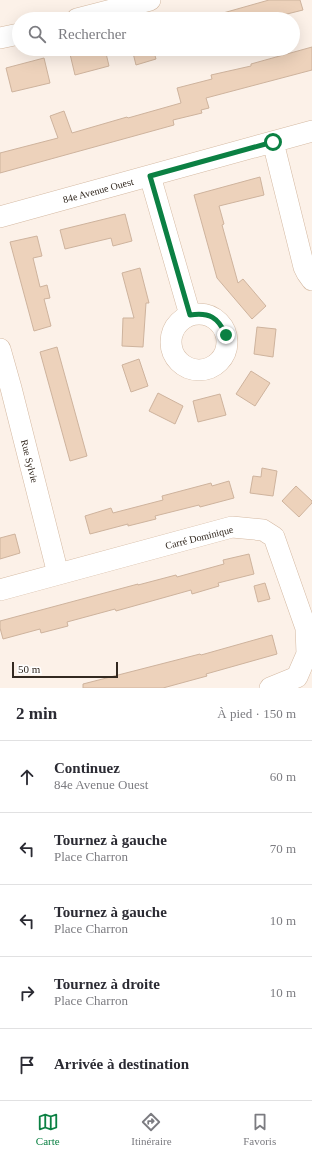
<!DOCTYPE html>
<html lang="fr">
<head>
<meta charset="utf-8">
<style>
  :root { --surface:#fff; --page:#f7f7f7; --text:#2b2b33; --muted:#7c7c81; --line:#e1e1e2; --accent:#0b8043 }
  body { margin:0; font-family:Georgia,serif; background:var(--page); color:var(--text) }
  .scale { position:absolute; left:12px; bottom:10px; width:106px; box-sizing:border-box; padding-left:4px; border:2px solid #332920; border-top:0; font-size:11px; line-height:14px; white-space:nowrap; color:#332920; -webkit-text-stroke:3px #fff; paint-order:stroke }
  .stop { position:absolute; width:12px; height:12px; margin:-9px; border:3px solid #0b8043; border-radius:50%; background:#fff }
  .stop.end { background:#0b8043; border-color:#fff; box-shadow:0 1px 4px #0008 }
  .list { margin:0; padding:0; list-style:none }
  h2 { display:flex; justify-content:space-between; align-items:center; height:52px; margin:0; padding:0 16px; font-size:17px }
  h2 small { font-size:13px; font-weight:400; color:var(--muted) }
  .list li { display:grid; grid-template-columns:26px 1fr auto; gap:12px; align-items:center; box-sizing:border-box; height:72px; padding:0 16px; border-top:1px solid var(--line) }
  .list b { display:block; font-size:15px; white-space:nowrap }
  .list p { margin:0; font-size:13px; white-space:nowrap; color:var(--muted) }
  .list em { font-size:13px; font-style:normal; color:var(--muted) }
  .icon { flex:none; width:22px; height:22px; fill:none; stroke:currentColor; stroke-width:2; stroke-linecap:round; stroke-linejoin:round }
  .map { position:relative; flex:none; width:312px; height:688px; overflow:hidden }
  .search { position:absolute; background:var(--surface); box-shadow:0 4px 16px #0002; left:12px; right:12px; top:12px; height:44px; display:flex; align-items:center; gap:10px; box-sizing:border-box; padding:0 14px; border-radius:22px; color:var(--muted); font-size:15px }
  .sheet { height:412px; background:var(--surface) }
  nav { display:flex; justify-content:space-around; align-items:center; box-sizing:border-box; height:56px; border-top:1px solid var(--line); background:var(--surface); font-size:11px; color:var(--muted) }
  nav a { display:grid; justify-items:center; gap:2px }
  nav .on { color:var(--accent) }
  .map>svg:first-child { display:block }
  .building { fill:#edd2bb; stroke:#ceb39d }
  .lines { fill:none; stroke-linecap:round; stroke-linejoin:round }
  .minor-casing { stroke:#d4b9a2; stroke-width:22 }
  .minor { stroke:#fff; stroke-width:21 }
  .route { stroke:#0b8043; stroke-width:5 }
  .labels { text-anchor:middle; stroke-width:3; stroke-linejoin:round; paint-order:stroke }
  .street-label { font-size:10px; fill:#332920; stroke:#fff }
</style>
</head>
<body>
<div class="map">
<svg width="312" height="688" viewBox="0 0 312 688">
  <rect width="100%" height="100%" fill="#fcf1e8"/>
  <path class="building" d="M 269,0 L 300,0 L 303,10 L 267,19 L 216,19 L 216,15 Z
    M 312,47 L 312,70 L 206,98 L 209,108 L 201,110 L 202,113 L 173,120 L 174,125 L 0,173 L 0,153 L 58,138 L 50,116 L 64,111 L 72,133 L 127,117 L 128,118 L 181,103 L 177,88 L 212,79 L 211,75 L 251,66 L 251,64 Z
    M 75,49 L 105,49 L 109,66 L 75,75 L 69,50 Z
    M 132,49 L 153,49 L 156,59 L 136,65 Z
    M 44,58 L 50,83 L 12,92 L 6,68 Z
    M 260,177 L 264,195 L 219,206 L 224,224 L 222,225 L 238,283 L 243,279 L 266,306 L 252,319 L 217,278 L 194,195 Z
    M 125,214 L 132,241 L 113,246 L 111,238 L 65,249 L 60,230 Z
    M 37,236 L 42,256 L 33,258 L 40,287 L 47,285 L 50,298 L 44,299 L 51,326 L 34,331 L 10,242 Z
    M 140,268 L 149,303 L 146,303 L 143,347 L 122,346 L 123,318 L 134,318 L 122,273 Z
    M 257,327 L 276,329 L 273,357 L 254,354 Z
    M 57,347 L 87,456 L 70,461 L 40,352 Z
    M 139,359 L 148,386 L 131,392 L 122,365 Z
    M 251,371 L 270,383 L 255,406 L 236,394 Z
    M 158,393 L 183,406 L 175,424 L 149,411 Z
    M 220,394 L 226,415 L 198,422 L 193,401 Z
    M 262,468 L 277,471 L 273,496 L 250,493 L 253,476 L 261,477 Z
    M 229,481 L 234,498 L 200,507 L 199,505 L 155,516 L 156,519 L 128,526 L 128,524 L 90,534 L 85,516 L 111,508 L 113,513 L 163,500 L 162,496 L 211,483 L 212,486 Z
    M 296,486 L 312,501 L 312,503 L 299,517 L 282,501 Z
    M 15,534 L 20,553 L 0,559 L 0,538 Z
    M 249,554 L 254,574 L 218,583 L 219,586 L 192,594 L 191,590 L 116,611 L 115,609 L 67,622 L 68,626 L 41,633 L 40,629 L 3,639 L 0,628 L 0,621 L 138,584 L 138,585 L 176,575 L 177,577 L 224,564 L 223,560 Z
    M 265,583 L 270,599 L 258,602 L 254,586 Z
    M 272,635 L 277,654 L 206,674 L 207,676 L 163,688 L 83,688 L 83,684 L 200,654 L 201,655 Z"/>
  <g class="lines">
    <defs>
      <path id="minor" d="M 77,19 L 150,0
        M 0,38 L 19,34
        M 273,142 L 304,267 L 307,273 L 312,280
        M 150,176 L 190,315
        M 0,217 L 312,131
        M171 342a28 28 0 1 1 56 0a28 28 0 1 1-56 0Z
        M 0,349 L 11,388 L 58,574
        M 0,590 L 232,527 L 263,530 L 274,537 L 306,628 L 307,654 L 297,677 L 270,688"/>
    </defs>
    <use href="#minor" class="minor-casing"/>
    <use href="#minor" class="minor"/>
  </g>
  <g class="lines">
    <path class="route" d="M 226,335 C 218,317 209,312 190,315 L 150,176 L 273,142"/>
  </g>
  <g class="labels">
    <g class="street-label">
      <text transform="translate(98 190) rotate(-15)" y="4">84e Avenue Ouest</text>
      <text transform="translate(30 461) rotate(76)" y="4">Rue Sylvie</text>
      <text transform="translate(199 537) rotate(-14)" y="4">Carré Dominique</text>
    </g>
  </g>
</svg>
<div class="scale">50 m</div>
<div class="stop" style="left:273px;top:142px"></div>
<div class="stop end" style="left:226px;top:335px"></div>
<div class="search"><svg class="icon" aria-label="search" viewBox="0 0 24 24"><circle cx="10" cy="10" r="6"/><path d="M15 15l6 6"/></svg>Rechercher</div>
</div>
<section class="sheet">
<h2>2 min<small>À pied · 150 m</small></h2>
<ul class="list">
<li><svg class="icon" aria-label="ahead" viewBox="0 0 24 24"><path d="M12 20V5M6 11l6-6 6 6"/></svg><div><b>Continuez</b><p>84e Avenue Ouest</p></div><em>60 m</em></li>
<li><svg class="icon" aria-label="left" viewBox="0 0 24 24"><path d="M17 20v-9H6M10 6l-5 5 5 5"/></svg><div><b>Tournez à gauche</b><p>Place Charron</p></div><em>70 m</em></li>
<li><svg class="icon" aria-label="left" viewBox="0 0 24 24"><path d="M17 20v-9H6M10 6l-5 5 5 5"/></svg><div><b>Tournez à gauche</b><p>Place Charron</p></div><em>10 m</em></li>
<li><svg class="icon" aria-label="right" viewBox="0 0 24 24"><path d="M7 20v-9h11M14 6l5 5-5 5"/></svg><div><b>Tournez à droite</b><p>Place Charron</p></div><em>10 m</em></li>
<li><svg class="icon" aria-label="arrive" viewBox="0 0 24 24"><path d="M6 21V4h12l-3 4 3 4H6"/></svg><div><b>Arrivée à destination</b></div></li>
</ul>
</section>
<nav>
<a class="on"><svg class="icon" aria-label="map" viewBox="0 0 24 24"><path d="M3 6l6-2 6 2 6-2v14l-6 2-6-2-6 2zM9 4v14M15 6v14"/></svg>Carte</a>
<a><svg class="icon" aria-label="directions" viewBox="0 0 24 24"><path d="M12 3l9 9-9 9-9-9zM9 14v-3h6M13 9l2 2-2 2"/></svg>Itinéraire</a>
<a><svg class="icon" aria-label="saved" viewBox="0 0 24 24"><path d="M7 4h10v16l-5-4-5 4z"/></svg>Favoris</a>
</nav>
</body>
</html>
